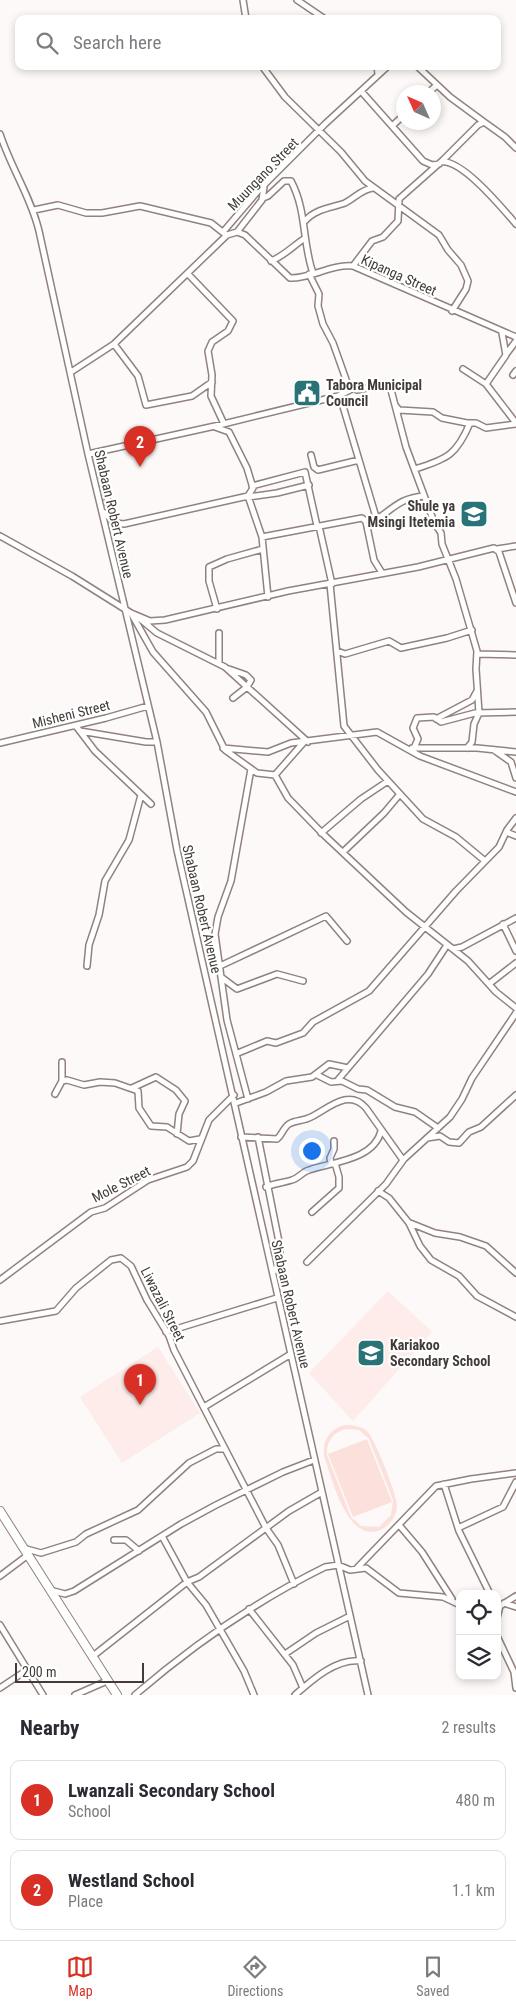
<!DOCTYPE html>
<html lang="en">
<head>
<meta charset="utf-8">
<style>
  :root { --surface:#fff; --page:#f7f7f7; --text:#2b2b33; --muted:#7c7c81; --line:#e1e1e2; --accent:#d93025 }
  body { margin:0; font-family:"Roboto Condensed",sans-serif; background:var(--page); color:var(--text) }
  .controls { position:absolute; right:15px; bottom:15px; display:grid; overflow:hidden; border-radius:10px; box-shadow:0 2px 8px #0003 }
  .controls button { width:45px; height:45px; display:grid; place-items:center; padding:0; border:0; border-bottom:1px solid var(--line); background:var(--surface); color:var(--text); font:25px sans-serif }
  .compass { position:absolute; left:396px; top:85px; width:45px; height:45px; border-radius:50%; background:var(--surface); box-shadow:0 2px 8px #0003; rotate:315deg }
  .scale { position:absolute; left:15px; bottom:12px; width:129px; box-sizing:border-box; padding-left:5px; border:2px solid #423b3a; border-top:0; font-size:14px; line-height:18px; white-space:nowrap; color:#423b3a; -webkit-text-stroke:4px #fff; paint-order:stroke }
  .you { position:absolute; left:311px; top:1150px; width:18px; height:18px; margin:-12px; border:4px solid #fff; border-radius:50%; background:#1a73e8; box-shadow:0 0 0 8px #1a73e833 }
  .badge { display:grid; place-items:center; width:32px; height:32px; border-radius:50%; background:var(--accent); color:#fff; font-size:16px; font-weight:700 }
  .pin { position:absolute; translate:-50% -41px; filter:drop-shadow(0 1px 2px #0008) }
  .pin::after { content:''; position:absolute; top:26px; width:18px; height:15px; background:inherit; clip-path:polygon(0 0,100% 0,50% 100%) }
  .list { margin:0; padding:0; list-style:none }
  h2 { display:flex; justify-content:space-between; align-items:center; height:65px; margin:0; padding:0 20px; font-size:21px }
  h2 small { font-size:16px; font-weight:400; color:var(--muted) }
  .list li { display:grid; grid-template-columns:32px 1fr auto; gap:15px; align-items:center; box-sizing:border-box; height:80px; margin:0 10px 10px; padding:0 10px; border:1px solid var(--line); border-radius:10px }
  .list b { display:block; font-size:19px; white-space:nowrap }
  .list p { margin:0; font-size:16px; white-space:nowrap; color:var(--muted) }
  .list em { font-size:16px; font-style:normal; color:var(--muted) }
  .icon { flex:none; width:28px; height:28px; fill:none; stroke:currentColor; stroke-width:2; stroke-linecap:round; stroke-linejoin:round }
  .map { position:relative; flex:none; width:516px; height:1695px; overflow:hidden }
  .search { position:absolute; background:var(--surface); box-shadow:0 2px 8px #0003; left:15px; right:15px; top:15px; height:55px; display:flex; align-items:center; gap:12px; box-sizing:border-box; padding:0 18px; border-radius:10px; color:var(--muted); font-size:19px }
  .sheet { height:245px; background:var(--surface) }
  nav { display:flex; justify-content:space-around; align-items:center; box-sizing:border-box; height:70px; border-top:1px solid var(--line); background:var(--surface); font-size:14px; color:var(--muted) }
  nav a { display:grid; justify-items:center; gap:2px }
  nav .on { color:var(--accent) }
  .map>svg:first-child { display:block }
  .built { fill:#fdece9 }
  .grass { fill:#fce0db; fill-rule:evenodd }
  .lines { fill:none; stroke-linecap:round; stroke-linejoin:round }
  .minor-casing { stroke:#92827e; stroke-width:8 }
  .highway-casing { stroke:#92827e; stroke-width:10 }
  .minor { stroke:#fff; stroke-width:5 }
  .highway { stroke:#fff; stroke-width:8 }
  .labels { text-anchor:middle; stroke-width:4.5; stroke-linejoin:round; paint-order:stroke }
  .street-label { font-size:14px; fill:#423b3a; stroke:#fff }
  .poi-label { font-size:14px; font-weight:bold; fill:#423b3a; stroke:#fff; text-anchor:start }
</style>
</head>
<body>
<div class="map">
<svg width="516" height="1695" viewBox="0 0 516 1695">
  <rect width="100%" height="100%" fill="#fcf9f8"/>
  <path class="built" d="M 388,1291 L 432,1332 L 353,1421 L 309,1373 Z
    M 158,1347 L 200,1413 L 122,1463 L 80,1397 Z"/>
  <path class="grass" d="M 345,1425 C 353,1425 361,1426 367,1431 C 375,1439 397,1495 397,1506 C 397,1515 391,1523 384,1528 C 348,1549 332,1478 324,1456 C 322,1440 330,1429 345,1425 ZM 346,1429 L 359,1430 L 369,1439 L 393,1500 L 391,1515 L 379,1527 L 361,1526 L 351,1517 L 327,1455 C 326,1442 333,1432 346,1429 Z
    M 367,1439 L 392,1502 L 353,1517 L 328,1454 Z"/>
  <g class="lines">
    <defs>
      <path id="minor" d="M 243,0 L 246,19
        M 297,0 L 325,19
        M 262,66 L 285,97 L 341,152 L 365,181 L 439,235 L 448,250 L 461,265 L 468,281 L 466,289 L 452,311
        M 377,66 L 378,74
        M 417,66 L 450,97 L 484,122
        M 361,91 L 423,161 L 432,165 L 439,164
        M 429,92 L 437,85
        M 392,126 L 404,115
        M 0,134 C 11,168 31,197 39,231 L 88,454 L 157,742 L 177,850 L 368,1695
        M 441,162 C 462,159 502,208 516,224
        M 263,198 L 268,196 L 284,181 L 291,181 C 307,211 302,242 313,273
        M 34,210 L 58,205 L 86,213 L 102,213 L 140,206 L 211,223 L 225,234
        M 305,221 C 315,209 331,208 345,203 C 355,198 362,189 373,188
        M 223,232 L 258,191 L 325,124 L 388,66
        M 237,232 L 262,200 L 264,187
        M 271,261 C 284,256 293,246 305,238
        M 353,266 L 372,241 L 383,237 L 398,221 L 399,199 L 443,160 L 478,125 L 484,122 L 505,137 L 516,148
        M 188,274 L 233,321 L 228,331 L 212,342 L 208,351 L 212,375 L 211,396 L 224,424
        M 309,274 L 319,294 L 318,306 L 323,324 L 333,343 L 348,385 L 357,390 L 386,384 L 391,390 L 406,447 L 434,522 L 441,533 L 442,544 L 456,579 L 477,651 L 476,669 L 479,713 L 474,724 L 472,742 L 467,748
        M 114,344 L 138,376 L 146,405 L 192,396 L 212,382
        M 507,353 L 516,341
        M 463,369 L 486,384 L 516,423
        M 71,372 L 114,344 L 227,235 L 237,232 L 245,235 L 290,278 C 311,279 330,264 353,266 L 516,337
        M 513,375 L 516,371
        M 486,384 L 506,355 L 502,333
        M 343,393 L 342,403 L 376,517
        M 395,405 L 399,410 L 433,412 L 442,418 L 467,423 L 476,423 L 486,428 L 516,424
        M 215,427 L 229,432 L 247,468 L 253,488 L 248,496 L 262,537 L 268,597
        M 97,452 L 112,520
        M 88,454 L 215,426 L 338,396 L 352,389
        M 311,455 L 314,467 L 318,470 L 359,460
        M 415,469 C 448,459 457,454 470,423
        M 252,486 L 305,472 L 317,526
        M 248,497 L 277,493 L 309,485
        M 103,512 L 116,523 L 124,524 L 248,496
        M 366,522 L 374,560 L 382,573
        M 319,526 L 332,584
        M 0,536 L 72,576 L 131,613 L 150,621 L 165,620 L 288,591 L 418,567 L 494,548 L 499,552 L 516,603
        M 262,537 L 362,518 L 369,524 C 391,512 397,498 424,496
        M 497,549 L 516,546
        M 330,584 L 344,726 L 378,770 L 423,819 L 456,837 L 485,861
        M 217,609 L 209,581 L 209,567 L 227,559 L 263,549
        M 131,613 L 153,652 L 206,712 L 225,750 L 257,773 L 275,775 L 288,798 L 323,834 L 406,912 L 468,961 L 496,992 L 516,1008
        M 139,618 L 157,633 L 225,667 L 308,742
        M 337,651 L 345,654 L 389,641 L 401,648 L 447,638 L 472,630
        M 477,654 L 516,655
        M 219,663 L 219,633
        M 229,669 L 246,675 L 251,680 L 247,687 L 233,698
        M 436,719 L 472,700 L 477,691
        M 76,726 L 95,751 L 151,804
        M 80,731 L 146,742 L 157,742
        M 0,743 L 106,718 L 148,706
        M 223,748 L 268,752 L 291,743 L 377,732 L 420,756 L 516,792
        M 412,748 L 477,748 L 516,752
        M 414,748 L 418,739 L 413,728 L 417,718 L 434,717 L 441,722 L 475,713 L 516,712
        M 494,750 L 511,762 L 516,778
        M 275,775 L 304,742
        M 506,832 L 516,836
        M 321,833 L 361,799 L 388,781
        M 343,852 L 384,813 L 400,794
        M 503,924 L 516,951
        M 453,949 L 462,947 L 516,918
        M 87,966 L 89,945 L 99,915 L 105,881 L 129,840 L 141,795
        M 220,966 L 326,916 L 347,941
        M 221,977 L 237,989 L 277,974 L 303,981
        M 489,984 L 516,963
        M 238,1053 L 267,1041 L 276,1043 L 303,1033 L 313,1022 L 369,991 L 456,891 L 499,847 L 507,830 L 516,818
        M 317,1075 L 331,1082 L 342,1081 L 358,1089 L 367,1090 L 395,1107 L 415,1112 L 438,1128
        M 62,1081 L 67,1080 L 84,1085 L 100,1082 L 115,1083 L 138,1091 L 139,1108 L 151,1126 L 167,1127 L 189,1141 L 200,1139
        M 337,1081 L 428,974 L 447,945
        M 132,1088 L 156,1077 L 176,1090 L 185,1101 L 179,1114 L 177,1134
        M 55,1094 L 62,1081 L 62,1062
        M 248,1099 L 227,1020 L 215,934 L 218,917 L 231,881 L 251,769
        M 236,1103 L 266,1092 L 286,1081 L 312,1077 L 329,1064 L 348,1068
        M 241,1137 L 277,1139 C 282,1135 283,1128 289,1124 C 295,1120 304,1121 311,1117 C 329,1108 349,1088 366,1108 L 403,1160
        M 258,1137 L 280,1247 L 280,1264 L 273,1272
        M 427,1138 L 440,1136 L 449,1142 L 459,1143 L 469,1132 L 481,1127 L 516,1095
        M 331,1164 L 330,1158 L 334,1149 L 334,1141
        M 266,1187 C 275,1183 283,1183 292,1180 C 299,1178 302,1172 309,1170 C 332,1162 374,1160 381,1131
        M 378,1191 L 389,1198 L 409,1223 L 420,1246 L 431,1260 L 459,1276 L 477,1296 L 516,1317
        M 312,1212 L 339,1188 L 339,1177 L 335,1163
        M 410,1223 L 435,1233 L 460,1237 L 486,1246 L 516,1273
        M 307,1262 L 386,1184 L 404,1159 L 450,1117 L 462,1099 L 472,1078 L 516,1013
        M 0,1280 L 91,1212 L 105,1208 L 148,1180 L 187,1167 L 193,1161 L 209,1120 L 234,1095
        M 0,1321 L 56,1311 L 76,1288 L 111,1260 L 121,1258 L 131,1266 L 147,1300 L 169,1336 L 174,1350 L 266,1528 L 278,1545 L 294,1584
        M 166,1332 L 277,1298
        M 204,1407 L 291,1354
        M 444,1484 L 459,1531 L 490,1594
        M 399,1525 L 422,1552 L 452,1599
        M 458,1528 L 503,1507 L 516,1482
        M 162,1536 L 187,1582 L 206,1605 L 244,1671 L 254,1695
        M 114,1540 L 126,1540 L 139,1551
        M 23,1548 L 41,1553 L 76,1542 L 86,1534 L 138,1510 L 189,1463 L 216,1449 L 225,1449
        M 356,1569 L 436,1486 L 471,1479 L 516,1473
        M 0,1576 L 28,1555
        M 50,1590 L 65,1594 L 74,1591 L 181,1524 L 216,1505 L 283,1472 L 314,1460
        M 504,1603 L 516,1607
        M 497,1608 L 516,1596
        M 249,1609 L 293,1665 L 303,1688
        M 497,1618 L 500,1606
        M 0,1625 L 43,1695
        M 497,1636 L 514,1672 L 516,1688
        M 285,1654 L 316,1633 L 350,1616
        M 93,1656 L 187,1582 L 199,1577 L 289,1511 L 322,1492
        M 0,1688 L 27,1670
        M 75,1695 L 107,1681
        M 135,1695 C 193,1645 256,1601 325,1567 L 338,1565 L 350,1570 L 366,1568 L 399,1593 L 443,1597 L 460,1605
        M 295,1695 C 312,1680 336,1658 361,1661"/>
      <path id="highway" d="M 0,1511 L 117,1695"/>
    </defs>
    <use href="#minor" class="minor-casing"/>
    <use href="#highway" class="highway-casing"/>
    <use href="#minor" class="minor"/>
    <use href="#highway" class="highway"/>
  </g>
  <defs>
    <symbol id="civic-square" viewBox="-11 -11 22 22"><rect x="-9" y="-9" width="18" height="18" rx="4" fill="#297377" stroke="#fff"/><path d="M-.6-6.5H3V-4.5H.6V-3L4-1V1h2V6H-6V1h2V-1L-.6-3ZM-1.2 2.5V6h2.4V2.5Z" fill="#fff"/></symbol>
    <symbol id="school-square" viewBox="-11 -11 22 22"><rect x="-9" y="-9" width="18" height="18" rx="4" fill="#297377" stroke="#fff"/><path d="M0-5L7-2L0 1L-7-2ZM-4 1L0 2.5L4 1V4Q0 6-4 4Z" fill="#fff"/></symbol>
  </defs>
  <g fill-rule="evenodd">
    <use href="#civic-square" x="291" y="377" width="32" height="32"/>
    <use href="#school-square" x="458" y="498" width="32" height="32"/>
    <use href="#school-square" x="355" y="1337" width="32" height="32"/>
  </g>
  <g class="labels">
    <g class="street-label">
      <text transform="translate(263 174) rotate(-46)" y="5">Muungano Street</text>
      <text transform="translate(399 275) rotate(24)" y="5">Kipanga Street</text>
      <text transform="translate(114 514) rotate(77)" y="5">Shabaan Robert Avenue</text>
      <text transform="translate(71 714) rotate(-14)" y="5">Misheni Street</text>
      <text transform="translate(202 909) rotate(77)" y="5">Shabaan Robert Avenue</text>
      <text transform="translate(121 1184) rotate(-27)" y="5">Mole Street</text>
      <text transform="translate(163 1304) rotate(63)" y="5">Liwazali Street</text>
      <text transform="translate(291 1304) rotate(77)" y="5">Shabaan Robert Avenue</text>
    </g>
    <g class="poi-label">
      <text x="326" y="390">Tabora Municipal<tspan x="326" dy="16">Council</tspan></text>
      <text x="455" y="511" text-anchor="end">Shule ya<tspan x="455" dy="16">Msingi Itetemia</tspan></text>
      <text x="390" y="1350">Kariakoo<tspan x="390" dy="16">Secondary School</tspan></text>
    </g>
  </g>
</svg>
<div class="controls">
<button><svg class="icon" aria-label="locate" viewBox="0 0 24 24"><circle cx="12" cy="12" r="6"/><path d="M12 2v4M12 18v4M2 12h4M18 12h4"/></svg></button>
<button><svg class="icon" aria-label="layers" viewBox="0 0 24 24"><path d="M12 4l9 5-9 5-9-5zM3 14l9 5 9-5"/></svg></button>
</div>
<svg class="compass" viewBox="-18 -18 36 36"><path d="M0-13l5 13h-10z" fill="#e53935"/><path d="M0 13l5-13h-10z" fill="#7c7c81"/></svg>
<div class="scale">200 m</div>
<div class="you"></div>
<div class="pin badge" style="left:140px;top:1405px">1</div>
<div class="pin badge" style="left:140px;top:467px">2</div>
<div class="search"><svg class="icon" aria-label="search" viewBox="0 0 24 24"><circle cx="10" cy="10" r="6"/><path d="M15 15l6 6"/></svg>Search here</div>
</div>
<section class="sheet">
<h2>Nearby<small>2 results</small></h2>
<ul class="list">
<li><span class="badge">1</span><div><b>Lwanzali Secondary School</b><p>School</p></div><em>480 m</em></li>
<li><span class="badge">2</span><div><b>Westland School</b><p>Place</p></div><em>1.1 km</em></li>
</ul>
</section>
<nav>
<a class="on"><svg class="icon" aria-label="map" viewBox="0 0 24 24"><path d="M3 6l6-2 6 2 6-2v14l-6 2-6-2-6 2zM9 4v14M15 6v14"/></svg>Map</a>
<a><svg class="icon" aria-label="directions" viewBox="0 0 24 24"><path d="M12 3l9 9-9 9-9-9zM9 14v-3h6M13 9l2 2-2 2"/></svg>Directions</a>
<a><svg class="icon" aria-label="saved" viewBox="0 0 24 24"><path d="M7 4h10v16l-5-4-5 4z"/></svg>Saved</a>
</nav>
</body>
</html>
